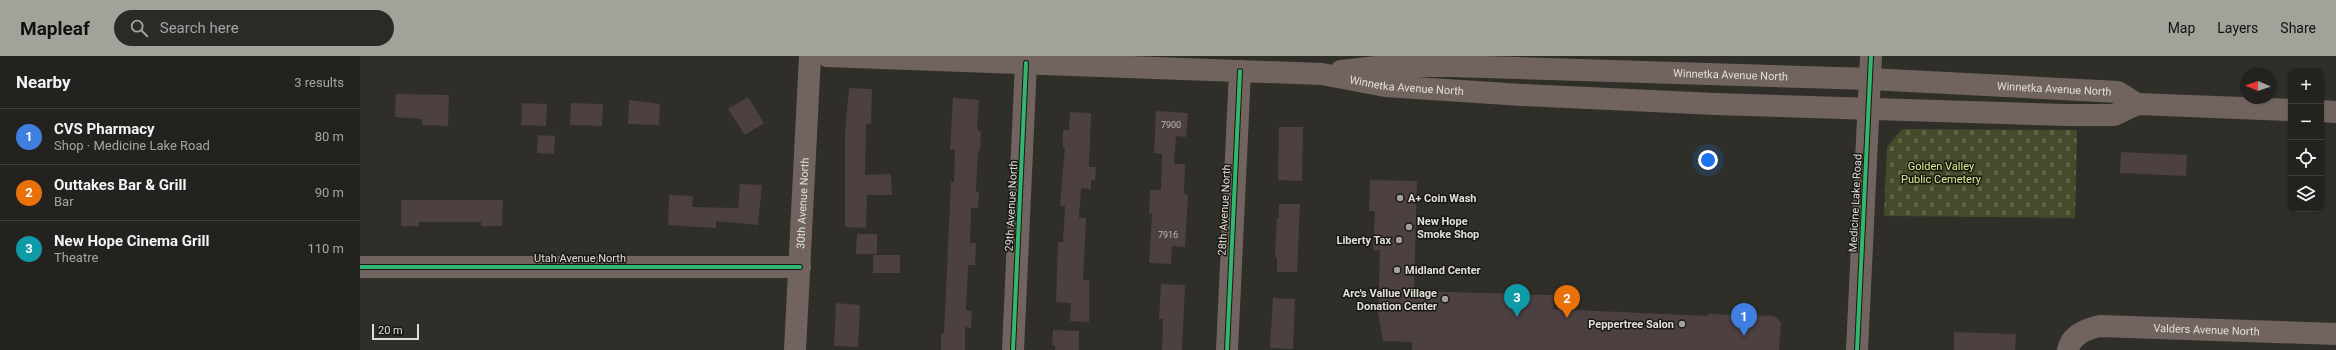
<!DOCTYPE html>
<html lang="en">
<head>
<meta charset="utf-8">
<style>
  :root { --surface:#24221e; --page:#2c2a27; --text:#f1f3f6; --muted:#a3a4a4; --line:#413f3c; --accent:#a2a19a }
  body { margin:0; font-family:Roboto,sans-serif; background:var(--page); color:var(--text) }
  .controls { position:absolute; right:12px; top:12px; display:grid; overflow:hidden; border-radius:8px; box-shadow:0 1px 3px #0004 }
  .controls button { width:36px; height:36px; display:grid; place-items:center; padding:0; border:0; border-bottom:1px solid var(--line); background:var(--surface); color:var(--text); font:20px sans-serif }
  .compass { position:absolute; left:1880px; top:12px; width:36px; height:36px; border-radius:50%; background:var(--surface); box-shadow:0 1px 3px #0004; rotate:272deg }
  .scale { position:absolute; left:12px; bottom:10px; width:47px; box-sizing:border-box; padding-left:4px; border:2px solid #e0dfd7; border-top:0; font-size:11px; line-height:14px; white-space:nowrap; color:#e0dfd7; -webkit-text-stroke:3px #1a1813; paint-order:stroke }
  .you { position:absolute; left:1348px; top:104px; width:14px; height:14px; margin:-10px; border:3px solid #fff; border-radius:50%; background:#1a73e8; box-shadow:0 0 0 6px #1a73e833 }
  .badge { display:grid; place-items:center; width:26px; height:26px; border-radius:50%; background:var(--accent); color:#fff; font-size:13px; font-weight:700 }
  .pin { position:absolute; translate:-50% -33px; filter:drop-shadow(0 1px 2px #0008) }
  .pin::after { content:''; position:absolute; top:21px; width:14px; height:12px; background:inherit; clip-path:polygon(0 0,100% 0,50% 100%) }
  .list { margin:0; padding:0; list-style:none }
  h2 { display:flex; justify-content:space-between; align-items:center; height:52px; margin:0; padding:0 16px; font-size:17px }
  h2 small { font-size:13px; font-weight:400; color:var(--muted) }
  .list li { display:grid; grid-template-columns:26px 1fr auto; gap:12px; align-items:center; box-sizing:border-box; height:56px; padding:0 16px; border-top:1px solid var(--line) }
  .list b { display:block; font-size:15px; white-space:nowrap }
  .list p { margin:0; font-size:13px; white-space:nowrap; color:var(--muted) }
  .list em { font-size:13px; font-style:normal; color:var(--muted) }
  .icon { flex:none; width:22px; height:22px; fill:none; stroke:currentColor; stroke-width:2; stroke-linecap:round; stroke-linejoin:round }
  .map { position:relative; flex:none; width:1976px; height:294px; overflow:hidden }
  header { display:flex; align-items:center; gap:24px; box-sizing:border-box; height:56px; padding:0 20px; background:var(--accent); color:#111 }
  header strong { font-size:19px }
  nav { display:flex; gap:22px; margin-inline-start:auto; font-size:14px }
  .search { width:280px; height:36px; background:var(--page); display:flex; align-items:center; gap:10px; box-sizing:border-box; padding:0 14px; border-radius:22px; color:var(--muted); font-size:15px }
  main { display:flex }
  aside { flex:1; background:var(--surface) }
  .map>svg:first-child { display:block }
  .cemetery { fill:url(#cemetery-stones) }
  .building { fill:#4c4041 }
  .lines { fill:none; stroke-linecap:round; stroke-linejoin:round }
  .minor { stroke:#716460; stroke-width:22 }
  .major { stroke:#71645f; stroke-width:22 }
  .cycleway-casing { stroke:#1a1813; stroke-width:6 }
  .cycleway { stroke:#33b770; stroke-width:4 }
  .poi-dot { fill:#a2a19a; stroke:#1a1813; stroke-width:1.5 }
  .labels { text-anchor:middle; stroke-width:3; stroke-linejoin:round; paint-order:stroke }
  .number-label { font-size:9px; fill:#bbb7b2 }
  .street-label { font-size:11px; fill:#e0dfd7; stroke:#1a1813 }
  .park-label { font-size:11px; fill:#dded91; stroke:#1a1813 }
  .poi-label { font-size:11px; font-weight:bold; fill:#e0dfd7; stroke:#1a1813; text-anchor:start }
</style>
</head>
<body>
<header>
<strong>Mapleaf</strong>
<div class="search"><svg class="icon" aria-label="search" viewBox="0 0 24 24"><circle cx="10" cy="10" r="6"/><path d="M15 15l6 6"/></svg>Search here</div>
<nav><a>Map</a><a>Layers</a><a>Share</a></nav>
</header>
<main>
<aside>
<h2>Nearby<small>3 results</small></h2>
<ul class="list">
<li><span class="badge" style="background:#3f7fe0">1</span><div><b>CVS Pharmacy</b><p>Shop · Medicine Lake Road</p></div><em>80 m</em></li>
<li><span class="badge" style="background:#e8710a">2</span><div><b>Outtakes Bar &amp; Grill</b><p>Bar</p></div><em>90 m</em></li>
<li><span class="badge" style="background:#0f9aa8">3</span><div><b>New Hope Cinema Grill</b><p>Theatre</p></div><em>110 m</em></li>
</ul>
</aside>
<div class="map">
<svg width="1976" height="294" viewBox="0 0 1976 294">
  <defs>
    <pattern id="cemetery-stones" width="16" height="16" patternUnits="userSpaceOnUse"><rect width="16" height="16" fill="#454a2b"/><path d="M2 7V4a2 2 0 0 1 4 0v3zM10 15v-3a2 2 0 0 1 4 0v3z" fill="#606449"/></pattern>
  </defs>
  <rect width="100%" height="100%" fill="#302e28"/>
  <path class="cemetery" d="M 1542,73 L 1717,74 L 1715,162 L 1524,160 L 1527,91 Z"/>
  <path class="building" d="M 489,32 L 512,33 L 511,68 L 506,68 L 505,119 L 531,118 L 532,139 L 507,139 L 506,172 L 485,171 L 485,75 Z
    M 36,38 L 89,39 L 88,70 L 62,69 L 62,63 L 35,61 Z
    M 388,41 L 404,67 L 385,79 L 368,53 Z
    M 593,42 L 619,44 L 617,72 L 621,77 L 620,95 L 618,95 L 616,136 L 619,136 L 618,152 L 611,152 L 610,187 L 616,187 L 615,209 L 608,209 L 606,254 L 612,255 L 611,272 L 605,271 L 605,294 L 581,294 L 581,278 L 584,278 L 591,126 L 594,126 L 595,94 L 590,94 Z
    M 269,44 L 300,48 L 299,69 L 268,68 Z
    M 162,47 L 187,48 L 186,70 L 161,69 Z
    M 211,47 L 243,48 L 242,70 L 210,69 Z
    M 796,55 L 828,57 L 826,81 L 816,80 L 814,108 L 825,108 L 824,138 L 828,139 L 825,191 L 812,190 L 811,208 L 789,207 L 792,158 L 789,158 L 790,134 L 801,134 L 802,98 L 794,97 Z
    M 710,56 L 731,57 L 729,111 L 736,111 L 735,124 L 731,124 L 731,133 L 721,132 L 719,162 L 726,162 L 723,224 L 729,224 L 729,266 L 710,265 L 711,247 L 696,246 L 698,186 L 703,186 L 705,150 L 700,150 L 705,91 L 703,91 L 703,74 L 709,74 Z
    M 919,71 L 943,71 L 942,125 L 918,124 Z
    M 178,79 L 195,80 L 194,98 L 177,97 Z
    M 1761,96 L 1827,99 L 1826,120 L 1760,117 Z
    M 1010,124 L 1057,125 L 1054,235 L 1193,239 L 1193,253 L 1348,260 L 1348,258 L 1414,260 L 1421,266 L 1419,294 L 1052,294 L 1052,286 L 1023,285 L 1018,256 L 1020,194 L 1013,194 L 1015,155 L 1009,155 Z
    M 380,128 L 402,129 L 398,169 L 356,165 L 356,172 L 308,169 L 309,139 L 333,140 L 332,151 L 378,152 Z
    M 41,144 L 143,144 L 142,170 L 121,170 L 121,166 L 59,166 L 59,170 L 41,170 Z
    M 919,148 L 940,148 L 937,216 L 917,216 L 917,201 L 915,201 L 917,162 L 919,162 Z
    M 497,178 L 517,178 L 517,198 L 496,198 Z
    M 513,199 L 540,199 L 540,217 L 513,217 Z
    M 801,228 L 825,229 L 822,294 L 802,294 L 803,263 L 799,263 Z
    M 913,242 L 935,243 L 933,293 L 910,292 Z
    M 476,247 L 500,249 L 498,291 L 474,290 Z
    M 693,274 L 719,275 L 719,294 L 695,294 L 695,290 L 692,289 Z
    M 1594,276 L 1656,278 L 1655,294 L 1594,294 Z"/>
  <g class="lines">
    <g class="minor">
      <path d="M 0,211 L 440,211"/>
      <path id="s1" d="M 435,294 L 450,0"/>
      <path d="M 653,294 L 666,7"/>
      <path d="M 867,294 L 880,15"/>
      <path d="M 1497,294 L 1511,0"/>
      <path id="s2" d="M 1708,294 C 1711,279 1726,273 1740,270 L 1976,278"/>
    </g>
    <g class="major">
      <path id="s3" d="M 467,0 L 962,18 L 1025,30 L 1162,39 L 1356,48 L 1707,59 L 1754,59 L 1777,48 L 1931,54"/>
      <path id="s4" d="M 981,15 L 1025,10 L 1092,10 L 1510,23 L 1758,36 L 1777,48"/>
      <path d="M 1961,55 L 1976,56"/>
    </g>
    <defs>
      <path id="cycleway" d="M 0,211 L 440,211
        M 653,294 L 666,7
        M 867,294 L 880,15
        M 1497,294 L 1511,0"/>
    </defs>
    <use href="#cycleway" class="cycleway-casing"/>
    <use href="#cycleway" class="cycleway"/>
  </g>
  <g class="poi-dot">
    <circle cx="1040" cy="142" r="4"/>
    <circle cx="1049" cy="171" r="4"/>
    <circle cx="1039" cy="184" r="4"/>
    <circle cx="1037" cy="214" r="4"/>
    <circle cx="1085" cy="243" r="4"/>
    <circle cx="1322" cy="268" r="4"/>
  </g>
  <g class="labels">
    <g class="number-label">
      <text x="811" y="72">7900</text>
      <text x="808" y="182">7916</text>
    </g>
    <g class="street-label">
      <text dy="4" stroke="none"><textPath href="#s4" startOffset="390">Winnetka Avenue North</textPath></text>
      <text dy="4" stroke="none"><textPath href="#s3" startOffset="581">Winnetka Avenue North</textPath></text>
      <text dy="4" stroke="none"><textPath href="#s4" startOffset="714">Winnetka Avenue North</textPath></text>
      <text dy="4" stroke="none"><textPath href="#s1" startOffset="147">30th Avenue North</textPath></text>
      <text transform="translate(1495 147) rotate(-87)" y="4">Medicine Lake Road</text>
      <text transform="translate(651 150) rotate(-87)" y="4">29th Avenue North</text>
      <text transform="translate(864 154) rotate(-87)" y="4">28th Avenue North</text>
      <text x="220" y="206">Utah Avenue North</text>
      <text dy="4" stroke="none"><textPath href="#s2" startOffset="149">Valders Avenue North</textPath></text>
    </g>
    <g class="park-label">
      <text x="1581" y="114">Golden Valley<tspan x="1581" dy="13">Public Cemetery</tspan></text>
    </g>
    <g class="poi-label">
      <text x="1048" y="146">A+ Coin Wash</text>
      <text x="1057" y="169">New Hope<tspan x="1057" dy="13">Smoke Shop</tspan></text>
      <text x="1031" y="188" text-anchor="end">Liberty Tax</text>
      <text x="1045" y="218">Midland Center</text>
      <text x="1077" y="241" text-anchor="end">Arc's Vallue Village<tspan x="1077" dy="13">Donation Center</tspan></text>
      <text x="1314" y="272" text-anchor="end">Peppertree Salon</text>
    </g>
  </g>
</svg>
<div class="controls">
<button>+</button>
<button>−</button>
<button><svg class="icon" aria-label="locate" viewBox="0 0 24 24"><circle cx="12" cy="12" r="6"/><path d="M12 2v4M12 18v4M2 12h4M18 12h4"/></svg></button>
<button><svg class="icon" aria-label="layers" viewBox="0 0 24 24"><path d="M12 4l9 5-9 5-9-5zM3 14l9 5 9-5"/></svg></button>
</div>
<svg class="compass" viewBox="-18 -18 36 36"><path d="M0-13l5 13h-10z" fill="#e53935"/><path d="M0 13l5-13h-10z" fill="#a3a4a4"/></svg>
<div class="scale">20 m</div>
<div class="you"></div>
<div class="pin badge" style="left:1384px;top:280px;background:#3f7fe0">1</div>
<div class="pin badge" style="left:1207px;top:262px;background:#e8710a">2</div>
<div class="pin badge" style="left:1157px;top:261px;background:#0f9aa8">3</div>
</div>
</main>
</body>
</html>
